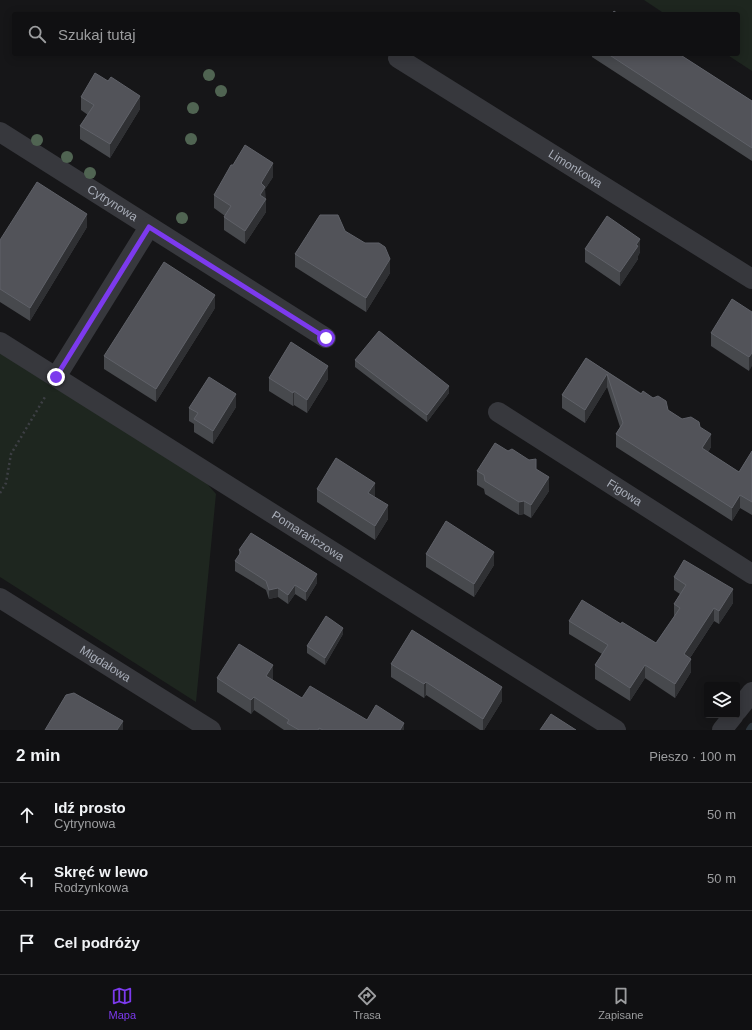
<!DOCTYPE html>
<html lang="pl">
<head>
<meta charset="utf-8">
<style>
  :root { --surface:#101012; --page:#1e1e20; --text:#f1f3f6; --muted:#9c9d9f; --line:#303032; --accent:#7c3aed }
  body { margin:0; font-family:Arial,sans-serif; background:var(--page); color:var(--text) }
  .controls { position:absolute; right:12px; bottom:12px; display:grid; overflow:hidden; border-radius:4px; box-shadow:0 2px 10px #0003 }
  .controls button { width:36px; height:36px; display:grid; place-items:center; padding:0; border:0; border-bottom:1px solid var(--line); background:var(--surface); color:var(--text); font:20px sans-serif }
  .stop { position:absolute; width:12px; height:12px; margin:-9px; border:3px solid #7c3aed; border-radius:50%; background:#fff }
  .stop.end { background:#7c3aed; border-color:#fff; box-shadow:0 1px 4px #0008 }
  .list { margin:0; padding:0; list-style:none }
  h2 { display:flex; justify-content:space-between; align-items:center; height:52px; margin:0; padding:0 16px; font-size:17px }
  h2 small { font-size:13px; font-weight:400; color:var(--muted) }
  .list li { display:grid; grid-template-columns:26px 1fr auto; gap:12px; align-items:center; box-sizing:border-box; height:64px; padding:0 16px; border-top:1px solid var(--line) }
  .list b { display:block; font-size:15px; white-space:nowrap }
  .list p { margin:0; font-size:13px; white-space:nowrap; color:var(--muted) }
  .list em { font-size:13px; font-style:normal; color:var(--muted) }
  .icon { flex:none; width:22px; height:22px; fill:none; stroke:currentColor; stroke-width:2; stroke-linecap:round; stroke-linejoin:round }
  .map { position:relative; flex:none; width:752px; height:730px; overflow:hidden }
  .search { position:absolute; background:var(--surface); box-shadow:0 2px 10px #0003; left:12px; right:12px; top:12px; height:44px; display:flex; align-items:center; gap:10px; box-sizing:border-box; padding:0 14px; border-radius:4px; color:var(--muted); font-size:15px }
  .sheet { height:244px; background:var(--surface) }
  nav { display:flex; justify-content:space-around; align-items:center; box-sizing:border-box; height:56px; border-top:1px solid var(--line); background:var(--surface); font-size:11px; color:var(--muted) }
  nav a { display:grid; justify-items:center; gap:2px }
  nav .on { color:var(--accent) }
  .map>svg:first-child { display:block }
  .green { fill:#1e261f }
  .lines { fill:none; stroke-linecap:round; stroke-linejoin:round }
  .stream { stroke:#2c353c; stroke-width:8 }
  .path { stroke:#3d3f44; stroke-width:2.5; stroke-dasharray:2 3; stroke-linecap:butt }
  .street { stroke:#37383d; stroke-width:20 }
  .tree { fill:#506452 }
  .wall { fill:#47494d }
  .shaded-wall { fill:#2f3033 }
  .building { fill:#525359; stroke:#5f6168 }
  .route { stroke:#7c3aed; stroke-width:5 }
  .labels { text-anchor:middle; stroke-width:4; stroke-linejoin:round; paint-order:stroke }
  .street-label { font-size:12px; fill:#a8adb8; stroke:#111113 }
</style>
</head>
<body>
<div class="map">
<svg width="752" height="730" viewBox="0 0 752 730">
  <rect width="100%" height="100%" fill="#161618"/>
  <path class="green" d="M 644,0 L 752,0 L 752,71 L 726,54 L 738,54 L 738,14 L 665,14 Z
    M 0,344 L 189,463 L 216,494 L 196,702 L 0,577 Z"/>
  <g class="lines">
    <path class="stream" d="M 750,730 L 752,727"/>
    <path class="path" d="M 0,493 L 6,483 L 11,454 L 45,397"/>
    <g class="street">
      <path id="s1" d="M 398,58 L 752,279"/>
      <path id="s2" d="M 0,132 L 326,338"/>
      <path id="s3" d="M 0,342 L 616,730"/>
      <path d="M 56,377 L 149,227"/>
      <path id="s4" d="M 498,412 L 752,574"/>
      <path id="s5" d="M 0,598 L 211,730"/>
      <path d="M 737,711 L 752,692"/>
      <path d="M 722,730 L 734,715"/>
    </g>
  </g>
  <g class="tree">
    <circle cx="209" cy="75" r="6"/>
    <circle cx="221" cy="91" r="6"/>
    <circle cx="193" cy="108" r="6"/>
    <circle cx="191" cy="139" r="6"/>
    <circle cx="37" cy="140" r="6"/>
    <circle cx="67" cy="157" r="6"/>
    <circle cx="90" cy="173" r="6"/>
    <circle cx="182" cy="218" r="6"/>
  </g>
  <path class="wall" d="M 592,54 L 679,54 L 752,101 L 752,161 L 592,57 Z
    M 108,81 L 140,109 L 110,158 L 80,139 L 80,126 L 88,115 L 81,110 L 81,97 Z
    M 273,177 L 265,189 L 266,212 L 245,244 L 224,230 L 224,217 L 225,216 L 214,208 L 214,195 Z
    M 87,227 L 30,321 L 0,302 L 0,240 Z
    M 345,231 L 390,273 L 366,312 L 295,267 L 295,254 Z
    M 585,249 L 640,252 L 638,256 L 638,259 L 620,286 L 585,262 Z
    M 215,308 L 156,402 L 104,369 L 104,356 Z
    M 752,312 L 749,371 L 711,346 L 711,333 Z
    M 586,358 L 682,419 L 700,427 L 711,447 L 708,452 L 739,472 L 752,451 L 752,515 L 740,508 L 732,521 L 616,447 L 616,434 L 620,427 L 607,387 L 585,423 L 562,408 L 562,395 Z
    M 355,360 L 449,393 L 427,422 L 355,367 Z
    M 269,378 L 328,379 L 307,413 L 294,405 L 293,406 L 269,391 Z
    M 236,407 L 213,444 L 194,432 L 194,424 L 189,421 L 189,408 Z
    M 536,469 L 549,491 L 531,518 L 524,514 L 519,515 L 485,494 L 484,489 L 477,485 L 477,471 Z
    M 317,489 L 375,496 L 374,497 L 388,519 L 375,540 L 317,502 Z
    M 239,550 L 317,583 L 306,601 L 295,594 L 288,604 L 278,597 L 269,599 L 266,590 L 235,571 L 235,561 L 239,555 Z
    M 426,554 L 494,565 L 474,597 L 426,567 Z
    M 674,577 L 733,603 L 719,624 L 714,621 L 690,658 L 691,672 L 675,698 L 645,678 L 630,701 L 595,679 L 595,665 L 602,654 L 569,634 L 569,621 L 621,624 L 656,643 L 674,617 L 674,604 L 680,594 L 674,590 Z
    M 343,634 L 325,665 L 307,653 L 307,646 Z
    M 391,664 L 502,701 L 484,730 L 480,730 L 426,695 L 424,698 L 391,677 Z
    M 217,678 L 273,679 L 272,680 L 302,698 L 367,720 L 404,730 L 284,730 L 254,710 L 251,714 L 217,692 Z"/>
  <path class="shaded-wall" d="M 140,96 L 140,109 L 110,158 L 110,144 Z
    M 273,163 L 273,177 L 265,189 L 266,212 L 245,244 L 245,231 L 260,195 L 261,183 Z
    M 87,214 L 87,227 L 30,321 L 30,308 Z
    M 640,239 L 640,252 L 638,256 L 638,259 L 620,286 L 620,272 Z
    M 390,259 L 390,273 L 366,312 L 366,298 Z
    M 215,295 L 215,308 L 156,402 L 156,389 Z
    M 752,353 L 752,366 L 749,371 L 749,357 Z
    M 328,366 L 328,379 L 307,413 L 307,400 Z
    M 607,374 L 607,387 L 585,423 L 585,410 Z
    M 449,386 L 449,393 L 427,422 L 427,415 Z
    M 294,391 L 294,405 L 293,406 L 293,393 Z
    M 236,394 L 236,407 L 213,444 L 213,431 Z
    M 711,434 L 711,447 L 702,462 L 702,448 Z
    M 549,477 L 549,491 L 531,518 L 531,505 Z
    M 375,483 L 375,496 L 368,506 L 368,493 Z
    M 740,495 L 740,508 L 732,521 L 732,508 Z
    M 524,501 L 524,514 L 519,515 L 519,502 Z
    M 388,505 L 388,519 L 375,540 L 375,526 Z
    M 494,552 L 494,565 L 474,597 L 474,584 Z
    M 317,574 L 317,583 L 306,601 L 306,592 Z
    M 295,585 L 295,594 L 288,604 L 288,595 Z
    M 278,588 L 278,597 L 269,599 L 269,590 Z
    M 733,589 L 733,603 L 719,624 L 719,611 Z
    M 714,608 L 714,621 L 684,667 L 684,654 Z
    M 343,628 L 343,634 L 325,665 L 325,658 Z
    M 691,659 L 691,672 L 675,698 L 675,684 Z
    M 273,665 L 273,679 L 266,689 L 266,676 Z
    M 645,665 L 645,678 L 630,701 L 630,688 Z
    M 426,682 L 426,695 L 424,698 L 424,684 Z
    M 502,687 L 502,701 L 484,730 L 483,730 L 483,719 Z
    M 254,697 L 254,710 L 251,714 L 251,700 Z
    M 123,721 L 123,730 L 117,730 Z
    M 404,723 L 404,730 L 400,730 Z"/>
  <path class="building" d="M 614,11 L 618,14 L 612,14 Z
    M 608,54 L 679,54 L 752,101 L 752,148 Z
    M 95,73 L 108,81 L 111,77 L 140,96 L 110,144 L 80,126 L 94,105 L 81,97 Z
    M 245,145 L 273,163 L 261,183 L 265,187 L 260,195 L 266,199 L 245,231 L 224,217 L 231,206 L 214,195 L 231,165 L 233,165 Z
    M 37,182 L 87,214 L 30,308 L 0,289 L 0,240 Z
    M 320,215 L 338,215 L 345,231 L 365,243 L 379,243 L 385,247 L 390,259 L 366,298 L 295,254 Z
    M 607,216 L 640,239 L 636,245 L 638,246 L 620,272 L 585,249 Z
    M 164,262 L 215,295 L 156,389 L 104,356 Z
    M 732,299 L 752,312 L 752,353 L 749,357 L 711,333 Z
    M 379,331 L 449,386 L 427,415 L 355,360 Z
    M 291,342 L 328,366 L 307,400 L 294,391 L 293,393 L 269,378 Z
    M 586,358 L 641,394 L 643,391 L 653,398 L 658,396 L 666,401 L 668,410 L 682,419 L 691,417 L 699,422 L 700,427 L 711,434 L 702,448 L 739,472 L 752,451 L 752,502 L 740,495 L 732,508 L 616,434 L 623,423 L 607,374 L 585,410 L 562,395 Z
    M 209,377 L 236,394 L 213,431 L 194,419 L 198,413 L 189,408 Z
    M 495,443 L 508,451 L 512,449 L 529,460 L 536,459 L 536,469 L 549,477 L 531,505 L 524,501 L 519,502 L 485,481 L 484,475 L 477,471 Z
    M 336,458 L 375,483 L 368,493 L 388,505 L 375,526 L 317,489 Z
    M 446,521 L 494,552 L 474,584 L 426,554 Z
    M 251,533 L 317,574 L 306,592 L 295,585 L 288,595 L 278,588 L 269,590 L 266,581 L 235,561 L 241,552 L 239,550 Z
    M 684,560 L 733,589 L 719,611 L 714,608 L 684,654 L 691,659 L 675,684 L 645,665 L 630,688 L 595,665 L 608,645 L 569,621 L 582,600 L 621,624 L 622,622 L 656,643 L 680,608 L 674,604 L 686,585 L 674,577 Z
    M 326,616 L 343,628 L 325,658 L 307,646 Z
    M 412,630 L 502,687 L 483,719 L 426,682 L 424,684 L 391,664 Z
    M 239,644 L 273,665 L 266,676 L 302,698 L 310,686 L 367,720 L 376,705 L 404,723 L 400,730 L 323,730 L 319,728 L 318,730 L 299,730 L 287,723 L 289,720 L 254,697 L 251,700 L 217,678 Z
    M 74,693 L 123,721 L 117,730 L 45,730 L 66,695 Z
    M 551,714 L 576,730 L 540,730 Z"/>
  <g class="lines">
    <path class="route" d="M 56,377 L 149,227 L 326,338"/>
  </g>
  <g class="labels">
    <g class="street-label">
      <text dy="4" stroke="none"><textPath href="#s1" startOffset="209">Limonkowa</textPath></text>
      <text dy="4" stroke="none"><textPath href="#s2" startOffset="133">Cytrynowa</textPath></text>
      <text dy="4" stroke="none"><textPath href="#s4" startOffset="150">Figowa</textPath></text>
      <text dy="4" stroke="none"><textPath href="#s3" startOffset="364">Pomarańczowa</textPath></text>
      <text dy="4" stroke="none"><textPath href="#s5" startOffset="124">Migdałowa</textPath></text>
    </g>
  </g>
</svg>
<div class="controls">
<button><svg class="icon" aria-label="layers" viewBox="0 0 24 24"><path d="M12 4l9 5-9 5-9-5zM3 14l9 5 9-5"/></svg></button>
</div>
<div class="stop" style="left:326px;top:338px"></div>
<div class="stop end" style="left:56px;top:377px"></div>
<div class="search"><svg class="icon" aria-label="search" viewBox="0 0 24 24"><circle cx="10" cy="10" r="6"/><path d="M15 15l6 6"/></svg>Szukaj tutaj</div>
</div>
<section class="sheet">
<h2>2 min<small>Pieszo · 100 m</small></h2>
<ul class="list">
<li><svg class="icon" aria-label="ahead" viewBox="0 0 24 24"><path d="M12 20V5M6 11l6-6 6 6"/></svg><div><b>Idź prosto</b><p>Cytrynowa</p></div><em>50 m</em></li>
<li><svg class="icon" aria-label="left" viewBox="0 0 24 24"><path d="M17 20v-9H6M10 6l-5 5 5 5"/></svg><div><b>Skręć w lewo</b><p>Rodzynkowa</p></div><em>50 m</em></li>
<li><svg class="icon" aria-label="arrive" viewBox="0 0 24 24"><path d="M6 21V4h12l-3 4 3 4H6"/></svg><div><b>Cel podróży</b></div></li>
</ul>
</section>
<nav>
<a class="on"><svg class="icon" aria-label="map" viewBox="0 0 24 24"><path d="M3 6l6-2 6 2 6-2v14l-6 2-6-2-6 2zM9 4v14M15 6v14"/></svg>Mapa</a>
<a><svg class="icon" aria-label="directions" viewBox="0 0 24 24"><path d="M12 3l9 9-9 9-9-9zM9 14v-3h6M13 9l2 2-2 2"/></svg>Trasa</a>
<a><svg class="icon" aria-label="saved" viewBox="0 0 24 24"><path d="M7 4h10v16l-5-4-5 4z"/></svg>Zapisane</a>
</nav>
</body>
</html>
